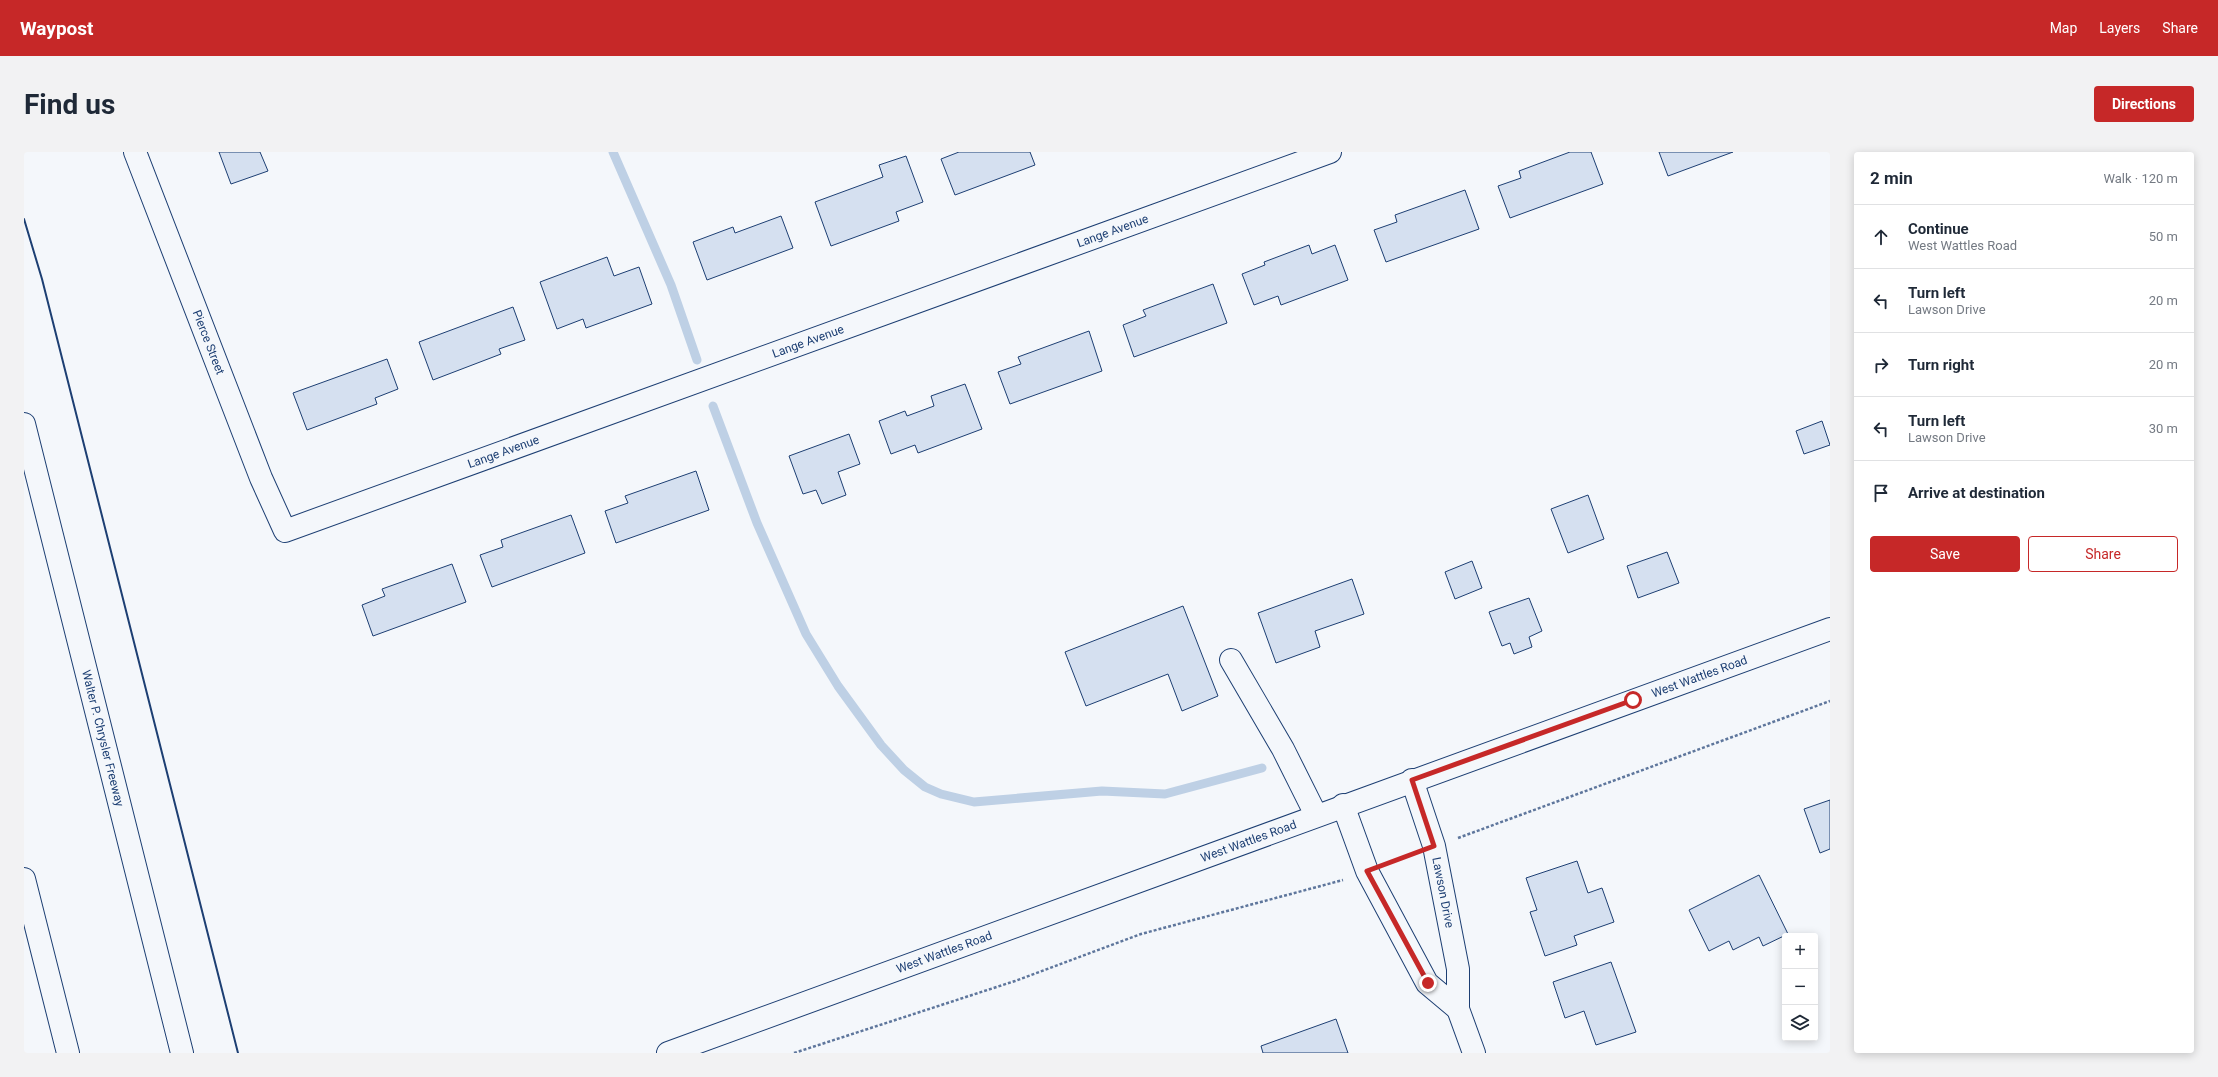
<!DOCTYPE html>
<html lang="en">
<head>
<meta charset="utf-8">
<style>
  :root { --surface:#fff; --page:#f2f2f3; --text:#1f2937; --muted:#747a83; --line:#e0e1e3; --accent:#c62828 }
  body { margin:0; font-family:Roboto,sans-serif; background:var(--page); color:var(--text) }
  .controls { position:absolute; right:12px; bottom:12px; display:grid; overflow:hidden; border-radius:4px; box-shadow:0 2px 10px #0003 }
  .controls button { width:36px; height:36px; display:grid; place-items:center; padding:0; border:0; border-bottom:1px solid var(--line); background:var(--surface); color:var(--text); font:20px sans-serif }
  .stop { position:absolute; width:12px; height:12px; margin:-9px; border:3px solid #c62828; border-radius:50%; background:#fff }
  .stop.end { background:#c62828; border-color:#fff; box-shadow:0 1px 4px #0008 }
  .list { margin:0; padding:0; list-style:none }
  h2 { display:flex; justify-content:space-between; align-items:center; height:52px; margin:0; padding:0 16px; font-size:17px }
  h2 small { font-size:13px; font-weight:400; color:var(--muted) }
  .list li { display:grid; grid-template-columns:26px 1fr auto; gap:12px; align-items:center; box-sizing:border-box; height:64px; padding:0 16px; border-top:1px solid var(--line) }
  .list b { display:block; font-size:15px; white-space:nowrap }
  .list p { margin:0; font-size:13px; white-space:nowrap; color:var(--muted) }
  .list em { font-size:13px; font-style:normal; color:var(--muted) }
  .actions { display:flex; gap:8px; padding:12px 16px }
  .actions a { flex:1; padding:9px 0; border:1px solid var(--accent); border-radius:4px; text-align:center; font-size:14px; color:var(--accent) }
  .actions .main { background:var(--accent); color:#fff }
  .icon { flex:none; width:22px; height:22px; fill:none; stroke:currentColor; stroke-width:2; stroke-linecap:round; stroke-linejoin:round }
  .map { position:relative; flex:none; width:1806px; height:901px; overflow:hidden; border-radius:4px }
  header { display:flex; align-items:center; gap:24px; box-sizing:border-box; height:56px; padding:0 20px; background:var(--accent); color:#fff }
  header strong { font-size:19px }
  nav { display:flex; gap:22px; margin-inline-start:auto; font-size:14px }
  .intro { display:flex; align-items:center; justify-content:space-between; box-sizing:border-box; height:96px; padding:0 24px }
  h1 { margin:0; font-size:28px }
  .button { padding:10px 18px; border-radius:4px; background:var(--accent); color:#fff; font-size:14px; font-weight:700 }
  main { display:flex; gap:24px; padding:0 24px }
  aside { flex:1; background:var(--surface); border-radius:4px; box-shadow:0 2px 10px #0003 }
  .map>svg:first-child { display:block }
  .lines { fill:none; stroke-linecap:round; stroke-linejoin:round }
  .stream { stroke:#bed0e5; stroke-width:9 }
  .building { fill:#d5e0f0; stroke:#1d3f73 }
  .minor-casing { stroke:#1d3f73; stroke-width:24 }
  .highway-casing { stroke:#1d3f73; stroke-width:24 }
  .path { stroke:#5e769c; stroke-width:2.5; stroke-dasharray:3 2; stroke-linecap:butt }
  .minor { stroke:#f4f7fb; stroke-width:22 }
  .highway { stroke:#f4f7fb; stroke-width:22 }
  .wall { stroke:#1d3f73; stroke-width:2 }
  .route { stroke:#c62828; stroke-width:5 }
  .labels { text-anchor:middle; stroke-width:3; stroke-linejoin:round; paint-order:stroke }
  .street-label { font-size:12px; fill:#1d3f73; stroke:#f4f7fb }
</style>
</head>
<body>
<header>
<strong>Waypost</strong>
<nav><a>Map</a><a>Layers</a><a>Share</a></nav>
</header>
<div class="intro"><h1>Find us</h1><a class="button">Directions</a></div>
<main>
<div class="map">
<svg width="1806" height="901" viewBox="0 0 1806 901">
  <rect width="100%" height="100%" fill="#f4f7fb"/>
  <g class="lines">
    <path class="stream" d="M 589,0 L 647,133 L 673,208
      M 689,254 L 733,371 L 782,482 L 814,534 L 857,593 L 880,618 L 901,635 L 917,642 L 950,650 L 1078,639 L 1141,642 L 1238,616"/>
  </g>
  <path class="building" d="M 195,0 L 236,0 L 244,19 L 207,32 Z
    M 935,0 L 1006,0 L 1011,13 L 931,43 L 917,7 Z
    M 1546,0 L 1567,0 L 1579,32 L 1486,66 L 1474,34 L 1497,26 L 1495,19 Z
    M 1635,0 L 1709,0 L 1644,24 Z
    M 882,4 L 899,50 L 872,60 L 875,69 L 807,94 L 791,50 L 859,25 L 855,13 Z
    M 1441,38 L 1455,77 L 1362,110 L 1350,78 L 1373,70 L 1371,63 Z
    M 757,64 L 769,96 L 683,128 L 669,90 L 709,75 L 711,81 Z
    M 1285,93 L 1288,102 L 1311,93 L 1324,128 L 1257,153 L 1254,144 L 1230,153 L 1218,122 L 1241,113 L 1240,110 Z
    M 583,105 L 590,124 L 615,115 L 628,152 L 562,176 L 559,167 L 533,177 L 516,130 Z
    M 1189,132 L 1203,171 L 1110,205 L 1099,173 L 1122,164 L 1119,158 Z
    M 489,155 L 501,188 L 475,197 L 477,202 L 409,228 L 395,190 Z
    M 1065,179 L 1078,219 L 986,252 L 974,220 L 997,212 L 994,205 Z
    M 363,207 L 374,237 L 351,246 L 353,252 L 283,278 L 269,241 Z
    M 941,232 L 958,277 L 894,301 L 891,293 L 867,302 L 855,269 L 881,259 L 883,264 L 910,254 L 907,244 Z
    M 1798,269 L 1806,293 L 1780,302 L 1772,279 Z
    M 825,282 L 836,312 L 814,320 L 822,343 L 798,352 L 792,338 L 779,342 L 765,304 Z
    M 672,319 L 685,358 L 592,391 L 581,359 L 604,351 L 601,344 Z
    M 1564,343 L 1580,387 L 1544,401 L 1527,357 Z
    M 547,363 L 561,401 L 468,435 L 456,403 L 479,395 L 477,388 Z
    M 1643,400 L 1655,431 L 1614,446 L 1603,414 Z
    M 1448,409 L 1458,436 L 1431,447 L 1421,420 Z
    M 428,412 L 442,450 L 349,484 L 338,453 L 361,444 L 358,437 Z
    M 1328,427 L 1340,462 L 1291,479 L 1296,495 L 1252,511 L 1234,461 Z
    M 1505,446 L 1518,479 L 1505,485 L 1508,495 L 1490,502 L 1486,491 L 1478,494 L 1465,460 Z
    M 1159,454 L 1194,544 L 1158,559 L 1144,522 L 1062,554 L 1041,500 Z
    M 1806,648 L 1806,697 L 1796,701 L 1780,657 Z
    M 1553,709 L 1564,741 L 1578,736 L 1590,770 L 1550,784 L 1553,793 L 1521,804 L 1506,760 L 1513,758 L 1502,726 Z
    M 1735,723 L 1764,782 L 1739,794 L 1735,785 L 1709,798 L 1705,789 L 1685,799 L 1665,758 Z
    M 1587,810 L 1612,880 L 1572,893 L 1560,859 L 1541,866 L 1529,830 Z
    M 1312,867 L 1324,901 L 1239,901 L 1237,894 Z"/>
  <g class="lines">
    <defs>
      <g id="minor">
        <path id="s1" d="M 111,0 L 237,326 L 261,379 L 1306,0"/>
        <path d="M 1207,508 L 1259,597 L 1292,663"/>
        <path id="s2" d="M 1388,628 L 1410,694 L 1434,817 L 1434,857 L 1450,901"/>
        <path d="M 1319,653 L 1343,719 L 1403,831 L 1434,857"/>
        <path id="s3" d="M 644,901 L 1806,477"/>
      </g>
      <g id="highway">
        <path id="s4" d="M 0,272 L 158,901"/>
        <path d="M 0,727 L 44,901"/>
      </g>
    </defs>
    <use href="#minor" class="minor-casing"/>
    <use href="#highway" class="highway-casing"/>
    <path class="path" d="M 1434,686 L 1806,549
      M 1368,710 L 1386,703
      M 770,901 L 991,829 L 1117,782 L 1319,728"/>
    <use href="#minor" class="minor"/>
    <use href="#highway" class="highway"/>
    <path class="wall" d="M 0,67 L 18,127 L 214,901"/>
  </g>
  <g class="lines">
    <path class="route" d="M 1404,831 L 1343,719 L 1410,694 L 1388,628 L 1609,548"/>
  </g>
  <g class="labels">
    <g class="street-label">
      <text dy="4" stroke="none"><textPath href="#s1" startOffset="1288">Lange Avenue</textPath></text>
      <text dy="4" stroke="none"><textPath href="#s1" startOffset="964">Lange Avenue</textPath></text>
      <text dy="4" stroke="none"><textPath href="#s1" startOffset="204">Pierce Street</textPath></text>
      <text dy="4" stroke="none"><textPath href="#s1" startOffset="640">Lange Avenue</textPath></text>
      <text dy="4" stroke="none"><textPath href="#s3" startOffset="1098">West Wattles Road</textPath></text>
      <text dy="4" stroke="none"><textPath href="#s4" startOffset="324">Walter P. Chrysler Freeway</textPath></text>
      <text dy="4" stroke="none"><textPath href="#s3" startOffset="618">West Wattles Road</textPath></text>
      <text dy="4" stroke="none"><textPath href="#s2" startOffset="117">Lawson Drive</textPath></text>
      <text dy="4" stroke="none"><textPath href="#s3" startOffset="294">West Wattles Road</textPath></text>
    </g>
  </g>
</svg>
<div class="controls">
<button>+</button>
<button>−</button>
<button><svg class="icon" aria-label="layers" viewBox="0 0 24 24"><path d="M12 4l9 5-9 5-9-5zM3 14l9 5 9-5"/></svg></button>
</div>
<div class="stop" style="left:1609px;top:548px"></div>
<div class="stop end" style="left:1404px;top:831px"></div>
</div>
<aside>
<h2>2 min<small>Walk · 120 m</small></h2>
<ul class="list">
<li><svg class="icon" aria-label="ahead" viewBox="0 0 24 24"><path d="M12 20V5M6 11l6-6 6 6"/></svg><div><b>Continue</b><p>West Wattles Road</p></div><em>50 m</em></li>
<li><svg class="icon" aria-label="left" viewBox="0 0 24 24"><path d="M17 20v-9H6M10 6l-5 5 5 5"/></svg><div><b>Turn left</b><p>Lawson Drive</p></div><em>20 m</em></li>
<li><svg class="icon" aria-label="right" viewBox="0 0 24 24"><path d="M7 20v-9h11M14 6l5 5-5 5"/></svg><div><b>Turn right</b></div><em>20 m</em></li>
<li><svg class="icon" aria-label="left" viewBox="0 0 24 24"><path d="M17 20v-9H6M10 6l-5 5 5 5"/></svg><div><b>Turn left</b><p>Lawson Drive</p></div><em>30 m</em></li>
<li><svg class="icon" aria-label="arrive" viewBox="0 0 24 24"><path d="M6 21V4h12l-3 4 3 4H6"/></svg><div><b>Arrive at destination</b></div></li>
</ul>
<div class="actions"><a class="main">Save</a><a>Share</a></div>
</aside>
</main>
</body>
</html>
